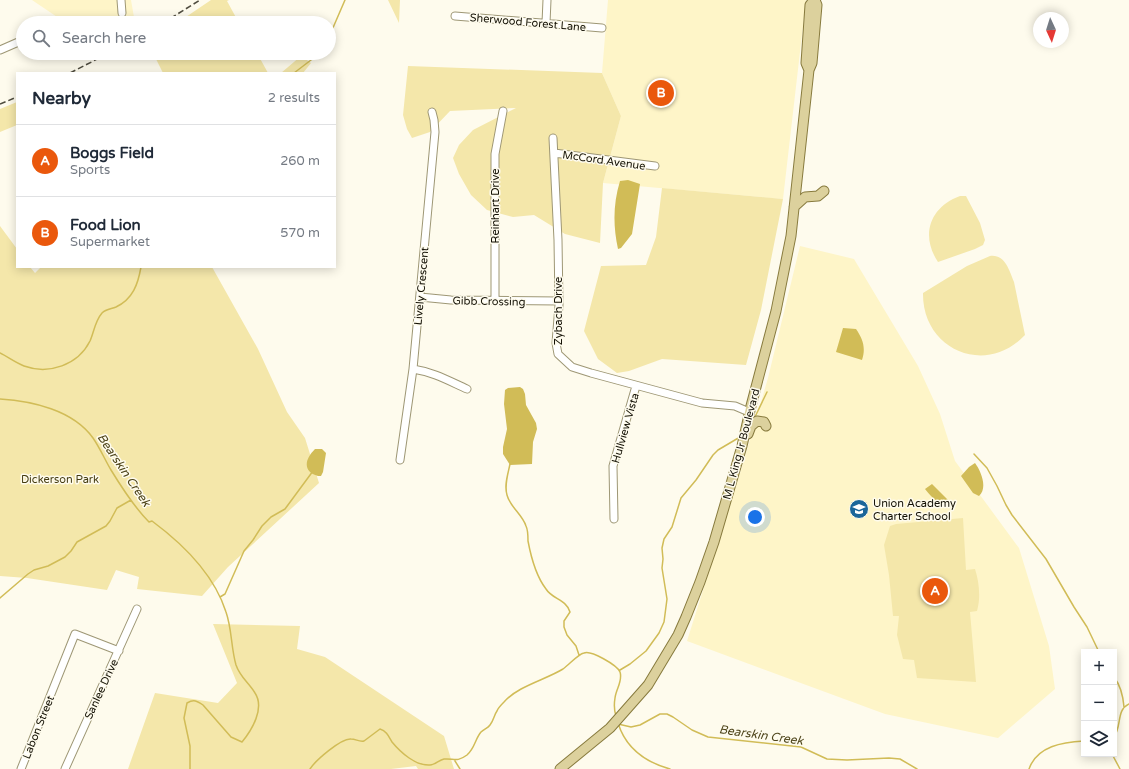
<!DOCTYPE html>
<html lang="en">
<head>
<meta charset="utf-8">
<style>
  :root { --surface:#fff; --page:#f2f2f3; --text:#1f2937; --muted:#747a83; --line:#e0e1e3; --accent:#ea580c }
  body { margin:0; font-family:"Varela Round",sans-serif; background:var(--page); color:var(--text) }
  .controls { position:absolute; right:12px; bottom:12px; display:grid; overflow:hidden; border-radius:0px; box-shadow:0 2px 10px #0003 }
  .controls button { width:36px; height:36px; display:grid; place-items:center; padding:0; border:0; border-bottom:1px solid var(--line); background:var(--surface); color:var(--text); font:20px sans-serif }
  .compass { position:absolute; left:1033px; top:12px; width:36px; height:36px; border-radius:50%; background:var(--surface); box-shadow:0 2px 10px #0003; rotate:176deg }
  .you { position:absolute; left:755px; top:517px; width:14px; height:14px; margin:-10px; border:3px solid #fff; border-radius:50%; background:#1a73e8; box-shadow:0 0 0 6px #1a73e833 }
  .badge { display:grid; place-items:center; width:26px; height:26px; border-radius:50%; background:var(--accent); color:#fff; font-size:13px; font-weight:700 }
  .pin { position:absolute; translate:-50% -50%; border:2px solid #fff; box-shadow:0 1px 4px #0006 }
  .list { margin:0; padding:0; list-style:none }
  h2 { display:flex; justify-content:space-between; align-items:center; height:52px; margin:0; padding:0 16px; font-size:17px }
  h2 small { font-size:13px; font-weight:400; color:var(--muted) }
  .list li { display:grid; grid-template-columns:26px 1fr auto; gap:12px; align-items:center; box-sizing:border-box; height:72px; padding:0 16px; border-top:1px solid var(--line) }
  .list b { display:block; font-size:15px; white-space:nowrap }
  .list p { margin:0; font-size:13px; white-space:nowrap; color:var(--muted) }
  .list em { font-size:13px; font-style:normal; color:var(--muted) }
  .icon { flex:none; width:22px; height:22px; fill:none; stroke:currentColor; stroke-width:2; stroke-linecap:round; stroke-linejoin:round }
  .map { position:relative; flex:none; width:1129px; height:769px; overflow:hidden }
  .search { position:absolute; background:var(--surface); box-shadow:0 2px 10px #0003; left:16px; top:16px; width:320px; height:44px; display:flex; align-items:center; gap:10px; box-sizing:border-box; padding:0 14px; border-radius:22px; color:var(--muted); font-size:15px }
  .panel { position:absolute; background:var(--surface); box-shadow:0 2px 10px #0003; left:16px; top:72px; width:320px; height:196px; border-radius:0px }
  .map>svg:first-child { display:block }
  .built { fill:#fef5c8 }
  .green { fill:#f4e7aa }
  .water { fill:#d1bc57 }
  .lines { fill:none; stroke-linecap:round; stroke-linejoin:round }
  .stream { stroke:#d1bc57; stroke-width:1.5 }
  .minor-casing { stroke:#9e9775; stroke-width:9 }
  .major-casing { stroke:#877a3d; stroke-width:11 }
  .minor { stroke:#fff; stroke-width:7 }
  .major { stroke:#dcd19d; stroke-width:9 }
  .rail { stroke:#4f4c3f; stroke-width:1.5; stroke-dasharray:6 3; stroke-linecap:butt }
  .labels { text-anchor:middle; stroke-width:3; stroke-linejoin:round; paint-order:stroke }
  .street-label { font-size:11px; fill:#131004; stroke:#fefbed }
  .park-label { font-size:11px; fill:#443c10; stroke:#fefbed }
  .poi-label { font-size:11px; fill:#131004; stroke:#fefbed; text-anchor:start }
  .water-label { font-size:12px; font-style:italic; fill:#4e451b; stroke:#fefbed }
</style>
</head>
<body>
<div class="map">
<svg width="1129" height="769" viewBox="0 0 1129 769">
  <rect width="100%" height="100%" fill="#fefbed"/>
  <path class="built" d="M 32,0 L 131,0 L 135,23 L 66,23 Z
    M 608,0 L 806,0 L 783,199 L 603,183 L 621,116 L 602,73 Z
    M 800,246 L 854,259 L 918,366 L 940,414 L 955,461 L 1019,548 L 1049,646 L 1055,689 L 998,738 L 885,714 L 687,641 L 741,470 L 768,378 Z"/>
  <path class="green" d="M 211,0 L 229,0 L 227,1 L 239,23 L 177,23 Z
    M 388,0 L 400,0 L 399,23 Z
    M 153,53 L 257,53 L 268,73 L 163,73 Z
    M 301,56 L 311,63 L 303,73 L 281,73 Z
    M 408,66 L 602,73 L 621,116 L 603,183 L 600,243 L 565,234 L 534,215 L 513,217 L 487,210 L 471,195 L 459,174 L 453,158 L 459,145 L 473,130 L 516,108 L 450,111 L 430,132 L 412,138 L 407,129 L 403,115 Z
    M 17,102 L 17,125 L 0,132 L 0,109 Z
    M 662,188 L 783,199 L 761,310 L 746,365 L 662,359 L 629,371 L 617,373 L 598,359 L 584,331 L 601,266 L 646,265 L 656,237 Z
    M 960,196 L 966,196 L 980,223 L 985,240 L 983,245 L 975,249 L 938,262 C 920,235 930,207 960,196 Z
    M 0,226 L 17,249 L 17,267 L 30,267 L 35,273 L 41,267 L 212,267 L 258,349 L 287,412 L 305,438 L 319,483 L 228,567 L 202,596 L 137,589 L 139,577 L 116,570 L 107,590 L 27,578 L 0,576 Z
    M 990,256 C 1005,254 1009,270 1014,282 L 1025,335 C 986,377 922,350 923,293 L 967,266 Z
    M 963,518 L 966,570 L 975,569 C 979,581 981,598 977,611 L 970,612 L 976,682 L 917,678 L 914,660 L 903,659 L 897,635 L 899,616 L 893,616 L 889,575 L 884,545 L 890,526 L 896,524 Z
    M 213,624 L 300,626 L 297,649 L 325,657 L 444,736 L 454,769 L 418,769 L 416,766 L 391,769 L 128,769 L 155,693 L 218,703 L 237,683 Z"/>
  <path class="water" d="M 628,180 L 640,184 L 632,234 L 621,248 L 618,249 C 613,226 613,204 620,181 Z
    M 843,328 L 856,329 C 863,339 866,348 862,360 L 836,352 Z
    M 520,387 L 523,389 L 525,394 L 526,405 L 536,423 L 537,429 L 533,442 L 532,464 L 510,465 L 503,454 L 503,447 L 507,429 L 504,404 L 505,390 L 508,388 Z
    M 315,449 L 322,449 L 326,453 L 323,472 L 321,476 L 318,476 C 302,471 305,459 315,449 Z
    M 975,463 C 981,471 988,488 979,496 L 973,493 L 961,476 L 969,467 Z
    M 932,484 L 952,504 L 949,507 C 939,505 932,498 925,489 Z"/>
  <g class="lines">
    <path class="stream" d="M 329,37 L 345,0
      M 294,73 L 311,60 L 317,53
      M 0,353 C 8,357 16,363 24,366 C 49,375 78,365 90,341 C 94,332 95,321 102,313 C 106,309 111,309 116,307 C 133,299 138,284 141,267
      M 0,399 C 32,401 73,410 93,438 C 100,448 105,460 111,470 C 122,488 134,507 149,522 L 152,521 C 183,544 214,574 226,612 C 232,629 231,648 236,665 C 240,677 249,683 255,693 C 265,708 252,730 242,742 L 231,737 L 203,705 C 197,701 194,699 187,703 L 184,718 L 190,746 L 190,769
      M 754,419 L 767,392
      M 974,454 L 987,468 L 997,486 L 1006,505 L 1012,515 L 1046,559 L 1074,607 L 1087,627 L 1099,652
      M 510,464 C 508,474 504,485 507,495 C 510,507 522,514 526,526 C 528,530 528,536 528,541 C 531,557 536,576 546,589 C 552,599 567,600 570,612 L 564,621 L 564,627 L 567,635 L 576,646 L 579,655
      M 220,597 L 225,594 L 244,551 L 253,540 L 262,526 L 271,517 L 285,509 L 313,471
      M 0,598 L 28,574 L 34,570 L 48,566 L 65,557 L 71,551 L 77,542 L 106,526 L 110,521 L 117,508 L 131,500
      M 620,670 L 630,664 L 646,651 L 659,633 L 664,622 L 667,599 L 662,568 L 663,559 L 662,548 L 664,539 L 672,527 L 681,498 L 696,480 L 713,455 L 718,450 L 740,437
      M 1114,677 C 1121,686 1123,695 1124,707
      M 618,723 C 626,749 645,762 670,769
      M 618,724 L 631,727 L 640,725 L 660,714 L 667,714 L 673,717 L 692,730 L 708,737 L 801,747 L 827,759 L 847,760 L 889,758 L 900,759 L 917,769
      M 1114,737 C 1122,726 1116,710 1129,704
      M 1112,754 L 1120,769
      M 455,761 L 460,769
      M 310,769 C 315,761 341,738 351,739 C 356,739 359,742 364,741 L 380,729 C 387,731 389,737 392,742 C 401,753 416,766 430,765 C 435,765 439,760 444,759 C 454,758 456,763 467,755 C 475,748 475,739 481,732 C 484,729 488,728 490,725 C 494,720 494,715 497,711 C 498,708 502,704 504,702 C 518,686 545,680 563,669 C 569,665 578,654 584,653 C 591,650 617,665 620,672 C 623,681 616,689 615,698 C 614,704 614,710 616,716
      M 1029,769 C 1037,746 1063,742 1084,741"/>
    <defs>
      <path id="minor" d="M 121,0 L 122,13
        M 455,16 L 602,28
        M 546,23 L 547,0
        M 0,50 L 23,40
        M 553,138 L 558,240 L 559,305 L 556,343 L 558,354 L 572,367 L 591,373 L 702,403 L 735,406 L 749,412
        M 554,153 L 655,166
        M 420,297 L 451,300 L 559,301
        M 495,301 L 495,154 L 503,111
        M 413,369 C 433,372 449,381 467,389
        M 400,460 L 413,369 L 435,132 L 434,120 L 432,112
        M 614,519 L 613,466 L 615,459 L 636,386
        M 21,769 L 75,634 L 119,651
        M 65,769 L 137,609"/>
      <path id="major" d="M 809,70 L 806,63 L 810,5 L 814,0
        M 794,207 L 805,197 L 818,196 L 824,191
        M 748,434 L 751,426 L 757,421 L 764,422 L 766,426
        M 560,769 L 610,728 L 648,685 L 678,635 L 686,617 L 700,582 L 714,542 L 742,446 L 751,406 L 776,311 L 791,236 L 809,70 L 812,63 L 817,5 L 815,0"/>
    </defs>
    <use href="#minor" class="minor-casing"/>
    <use href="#major" class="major-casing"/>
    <use href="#minor" class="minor"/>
    <use href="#major" class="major"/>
    <path class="rail" d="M 163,23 L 200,0
      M 70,73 L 109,53
      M 0,104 L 17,97"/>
  </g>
  <defs>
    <symbol id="school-disc" viewBox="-11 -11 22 22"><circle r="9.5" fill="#1b6699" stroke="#fefbed"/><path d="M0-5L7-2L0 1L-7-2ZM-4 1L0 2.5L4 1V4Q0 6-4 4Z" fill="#fff"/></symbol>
  </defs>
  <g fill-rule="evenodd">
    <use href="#school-disc" x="848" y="498" width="22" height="22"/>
  </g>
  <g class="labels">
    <g class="street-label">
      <text transform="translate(528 22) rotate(5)" y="4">Sherwood Forest Lane</text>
      <text transform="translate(604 160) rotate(8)" y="4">McCord Avenue</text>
      <text transform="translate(495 206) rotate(-90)" y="4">Reinhart Drive</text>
      <text transform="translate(421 286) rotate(-85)" y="4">Lively Crescent</text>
      <text transform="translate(489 301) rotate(1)" y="4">Gibb Crossing</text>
      <text transform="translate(558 311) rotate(-90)" y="4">Zybach Drive</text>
      <text transform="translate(625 428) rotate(-74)" y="4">Hullview Vista</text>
      <text transform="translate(741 444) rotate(-75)" y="4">M L King Jr Boulevard</text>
      <text transform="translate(101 689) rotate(-65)" y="4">Sanlee Drive</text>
      <text transform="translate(38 727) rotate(-68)" y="4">Labon Street</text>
    </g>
    <g class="park-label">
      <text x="60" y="483">Dickerson Park</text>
    </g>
    <g class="poi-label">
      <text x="873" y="507">Union Academy<tspan x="873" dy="13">Charter School</tspan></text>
    </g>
    <g class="water-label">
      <text transform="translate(124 470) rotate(56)" y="4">Bearskin Creek</text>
      <text transform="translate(761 735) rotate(8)" y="4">Bearskin Creek</text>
    </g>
  </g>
</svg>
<div class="controls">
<button>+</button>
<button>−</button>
<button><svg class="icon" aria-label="layers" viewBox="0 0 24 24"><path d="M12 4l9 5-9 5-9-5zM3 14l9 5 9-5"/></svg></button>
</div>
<svg class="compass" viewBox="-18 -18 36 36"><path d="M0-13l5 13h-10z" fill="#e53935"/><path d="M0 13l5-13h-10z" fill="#747a83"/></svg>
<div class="you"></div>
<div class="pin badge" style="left:935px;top:591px">A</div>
<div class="pin badge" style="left:661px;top:93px">B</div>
<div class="search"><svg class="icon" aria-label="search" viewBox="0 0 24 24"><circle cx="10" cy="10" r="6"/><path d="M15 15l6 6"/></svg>Search here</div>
<section class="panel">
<h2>Nearby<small>2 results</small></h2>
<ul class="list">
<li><span class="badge">A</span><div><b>Boggs Field</b><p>Sports</p></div><em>260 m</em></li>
<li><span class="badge">B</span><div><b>Food Lion</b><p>Supermarket</p></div><em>570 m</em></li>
</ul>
</section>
</div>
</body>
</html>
